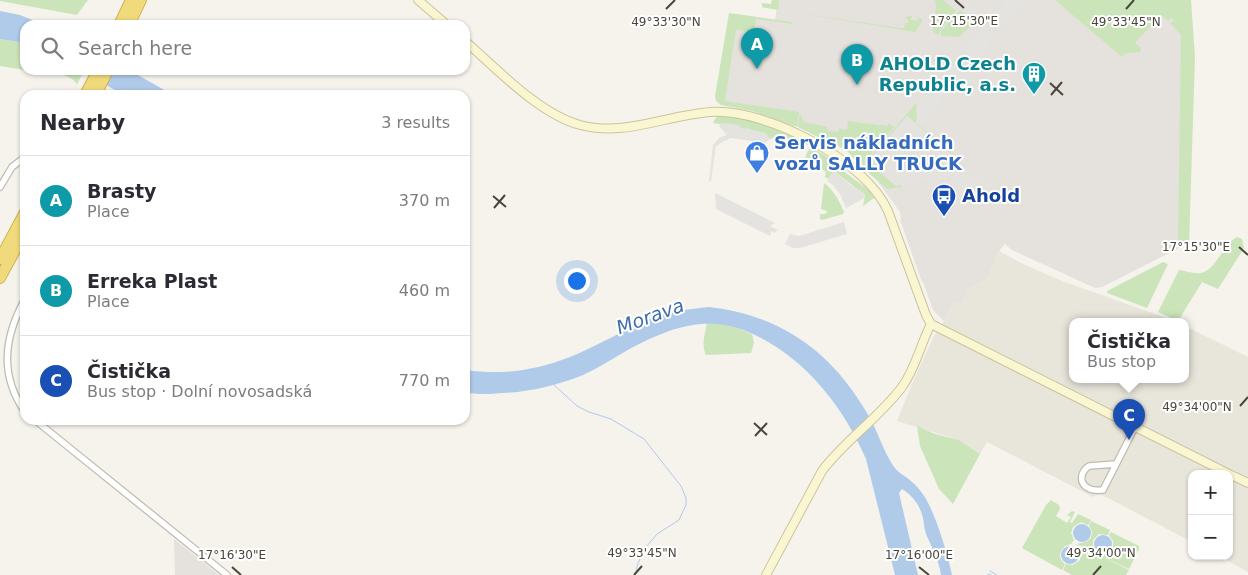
<!DOCTYPE html>
<html lang="en">
<head>
<meta charset="utf-8">
<style>
  :root { --surface:#fff; --page:#f2f2f3; --text:#2b2b33; --muted:#7c7c81; --line:#e1e1e2; --accent:#e66632 }
  body { margin:0; font-family:"DejaVu Sans",sans-serif; background:var(--page); color:var(--text) }
  .controls { position:absolute; right:15px; bottom:15px; display:grid; overflow:hidden; border-radius:10px; box-shadow:0 1px 4px #0004 }
  .controls button { width:45px; height:45px; display:grid; place-items:center; padding:0; border:0; border-bottom:1px solid var(--line); background:var(--surface); color:var(--text); font:25px sans-serif }
  .you { position:absolute; left:576px; top:280px; width:18px; height:18px; margin:-12px; border:4px solid #fff; border-radius:50%; background:#1a73e8; box-shadow:0 0 0 8px #1a73e833 }
  .badge { display:grid; place-items:center; width:32px; height:32px; border-radius:50%; background:var(--accent); color:#fff; font-size:16px; font-weight:700 }
  .pin { position:absolute; translate:-50% -41px; filter:drop-shadow(0 1px 2px #0008) }
  .pin::after { content:''; position:absolute; top:26px; width:18px; height:15px; background:inherit; clip-path:polygon(0 0,100% 0,50% 100%) }
  .popup { position:absolute; left:1069px; top:318px; width:120px; height:65px; box-sizing:border-box; display:grid; place-content:center; border-radius:10px; background:var(--surface); filter:drop-shadow(0 1px 4px #0005); font-size:16px; white-space:nowrap; color:var(--muted) }
  .popup b { font-size:19px; color:var(--text) }
  .popup::after { content:''; position:absolute; left:50%; top:100%; margin-left:-10px; border:10px solid transparent; border-top-color:var(--surface) }
  .list { margin:0; padding:0; list-style:none }
  h2 { display:flex; justify-content:space-between; align-items:center; height:65px; margin:0; padding:0 20px; font-size:21px }
  h2 small { font-size:16px; font-weight:400; color:var(--muted) }
  .list li { display:grid; grid-template-columns:32px 1fr auto; gap:15px; align-items:center; box-sizing:border-box; height:90px; padding:0 20px; border-top:1px solid var(--line) }
  .list b { display:block; font-size:19px; white-space:nowrap }
  .list p { margin:0; font-size:16px; white-space:nowrap; color:var(--muted) }
  .list em { font-size:16px; font-style:normal; color:var(--muted) }
  .icon { flex:none; width:28px; height:28px; fill:none; stroke:currentColor; stroke-width:2; stroke-linecap:round; stroke-linejoin:round }
  .map { position:relative; flex:none; width:1248px; height:575px; overflow:hidden }
  .search { position:absolute; background:var(--surface); box-shadow:0 1px 4px #0004; left:20px; top:20px; width:450px; height:55px; display:flex; align-items:center; gap:12px; box-sizing:border-box; padding:0 18px; border-radius:15px; color:var(--muted); font-size:19px }
  .panel { position:absolute; background:var(--surface); box-shadow:0 1px 4px #0004; left:20px; top:90px; width:450px; height:335px; border-radius:15px }
  .map>svg:first-child { display:block }
  .residential { fill:#e8e6db }
  .industrial { fill:#e5e2dd }
  .green { fill:#cbe4ba }
  .parking { fill:#e4e3e0 }
  .water { fill:#b0caea }
  .lines { fill:none; stroke-linecap:round; stroke-linejoin:round }
  .stream { stroke:#b0caea; stroke-width:1 }
  .minor-casing { stroke:#bfbcaf; stroke-width:8 }
  .secondary-casing { stroke:#c9c49c; stroke-width:10 }
  .motorway-casing { stroke:#cfb14c; stroke-width:12 }
  .minor { stroke:#fff; stroke-width:5.5 }
  .secondary { stroke:#faf6d1; stroke-width:8 }
  .motorway { stroke:#f0da7c; stroke-width:10 }
  .ticks { fill:none; stroke:#49453a; stroke-width:2 }
  .labels { text-anchor:middle; stroke-width:4; stroke-linejoin:round; paint-order:stroke }
  .culture-label { font-size:18px; font-weight:bold; fill:#0d838f; stroke:#fff; text-anchor:end }
  .shop-label { font-size:18px; font-weight:bold; fill:#366cbe; stroke:#fff; text-anchor:start }
  .transit-label { font-size:18px; font-weight:bold; fill:#164399; stroke:#fff; text-anchor:start }
  .water-label { font-size:19px; font-style:italic; fill:#3d6dab; stroke:#fff }
  .ticks-label { font-size:12px; text-anchor:middle; fill:#49453a; stroke:#fff; stroke-width:4; stroke-linejoin:round; paint-order:stroke }
</style>
</head>
<body>
<div class="map">
<svg width="1248" height="575" viewBox="0 0 1248 575">
  <rect width="100%" height="100%" fill="#f5f3ec"/>
  <path class="residential" d="M 999,251 L 1021,263 L 1062,281 L 1175,321 L 1073,321 L 1073,379 L 1185,379 L 1185,326 L 1248,357 L 1248,572 L 1219,556 L 1229,556 L 1229,474 L 1192,474 L 1192,542 L 1108,498 L 1099,494 L 1093,497 L 987,442 L 980,454 L 959,440 L 897,421 L 911,386 L 933,338 L 944,321 L 954,301 L 967,290 L 987,279 Z"/>
  <path class="industrial" d="M 778,0 L 1180,0 L 1185,34 L 1186,243 L 1185,245 L 1102,287 L 1095,288 L 1012,250 L 1005,244 L 999,251 L 987,279 L 967,290 L 961,304 L 954,301 L 944,321 L 933,310 L 923,282 L 922,282 L 900,220 L 901,219 L 900,212 L 873,175 L 848,151 L 835,142 L 777,117 L 722,103 L 736,14 L 775,20 Z
    M 174,539 L 219,575 L 175,575 Z"/>
  <path class="green" d="M 0,0 L 88,0 L 77,15 L 0,1 Z
    M 772,0 L 779,0 L 778,10 L 900,28 L 904,28 L 905,23 L 908,23 L 908,19 L 904,18 L 912,15 L 911,20 L 917,21 L 918,18 L 923,19 L 916,32 L 766,8 L 762,7 L 762,3 L 771,4 Z
    M 935,0 L 943,0 L 956,11 L 940,30 L 939,35 L 934,33 L 933,30 L 936,6 Z
    M 1055,0 L 1191,0 L 1195,57 L 1189,245 L 1178,242 L 1181,35 L 1169,22 L 1171,23 L 1174,20 L 1171,18 L 1168,21 L 1161,15 L 1135,43 L 1141,48 L 1140,52 L 1126,53 L 1122,57 Z
    M 960,10 L 971,19 L 972,25 L 959,37 L 941,36 L 941,31 Z
    M 729,13 L 792,22 L 792,24 L 756,19 L 754,32 L 736,30 L 725,101 L 799,112 L 797,127 L 752,111 L 721,105 L 716,101 L 715,96 Z
    M 0,39 L 25,43 L 25,70 L 0,66 Z
    M 26,70 L 79,70 L 83,72 L 74,91 L 77,84 C 68,71 41,72 26,70 Z
    M 916,103 L 917,119 L 915,122 L 960,160 L 960,162 L 907,116 L 897,187 L 899,184 L 903,187 L 887,189 L 862,167 Z
    M 800,113 L 804,122 L 827,127 L 827,131 L 839,132 L 839,128 L 847,130 L 848,121 L 878,125 L 878,129 L 879,125 L 888,126 L 888,123 L 894,127 L 861,166 L 847,151 L 835,144 L 826,141 L 798,127 Z
    M 718,116 C 745,116 773,128 797,138 L 799,146 L 796,150 L 790,150 L 794,141 L 784,137 L 784,138 L 780,137 L 779,139 L 775,137 L 770,139 L 765,133 C 758,133 754,130 747,129 L 747,127 L 746,129 L 713,123 L 715,119 Z
    M 810,147 C 829,156 836,165 851,177 C 860,184 869,188 874,198 L 863,206 L 865,195 L 834,171 L 828,179 L 825,177 L 826,172 L 807,159 L 805,161 L 806,155 Z
    M 824,183 C 833,189 840,202 844,212 L 843,214 L 822,220 L 820,219 L 820,214 L 826,214 L 827,211 L 821,209 Z
    M 1237,237 L 1242,239 L 1244,248 L 1218,289 L 1202,282 L 1178,321 L 1158,312 L 1179,270 C 1186,271 1193,274 1200,273 C 1215,272 1224,243 1237,237 Z
    M 1163,262 L 1168,264 L 1147,308 L 1107,293 L 1107,291 Z
    M 707,323 L 729,325 L 752,334 L 754,343 L 751,353 L 706,355 C 701,344 705,334 707,323 Z
    M 917,426 L 935,434 L 959,440 L 980,454 L 953,504 L 939,489 L 920,446 Z
    M 1051,500 L 1059,505 L 1060,509 L 1056,516 L 1067,523 L 1071,517 L 1067,515 L 1072,511 L 1075,512 L 1070,522 L 1072,523 L 1078,514 L 1091,520 L 1088,525 L 1081,522 L 1073,527 L 1071,533 L 1074,540 L 1071,544 L 1065,546 C 1059,552 1058,559 1065,564 L 1062,570 L 1022,548 L 1046,505 Z
    M 1091,521 L 1110,530 L 1108,535 L 1099,534 L 1093,540 L 1093,548 L 1098,553 L 1096,557 L 1101,556 L 1129,570 L 1126,575 L 1072,575 L 1063,570 L 1066,564 L 1073,565 L 1080,560 L 1080,552 L 1076,546 L 1077,545 L 1084,549 L 1085,552 L 1089,550 L 1088,547 L 1085,548 L 1077,544 C 1084,542 1091,543 1092,532 L 1089,525 Z
    M 1111,532 L 1139,546 L 1139,549 L 1129,569 L 1101,556 L 1108,554 L 1113,549 L 1113,541 L 1109,535 Z"/>
  <path class="parking" d="M 1006,0 L 1026,0 L 1000,30 L 989,21 Z
    M 982,29 L 993,39 L 929,114 L 926,122 L 921,121 L 917,118 L 916,106 Z
    M 907,116 L 985,183 L 979,190 L 969,184 L 988,200 L 982,207 L 961,190 L 959,192 L 950,184 L 954,180 L 946,174 L 937,184 L 934,182 L 932,185 L 922,176 L 913,185 L 910,183 L 907,186 L 903,187 L 899,184 L 897,187 L 867,162 Z
    M 722,123 L 739,125 L 741,128 L 766,133 L 770,139 L 765,143 L 731,138 L 722,142 L 717,146 L 716,145 L 711,181 L 709,181 L 713,145 L 719,138 L 727,135 L 719,126 Z
    M 834,171 L 852,186 L 863,192 L 865,195 L 863,199 L 846,208 L 840,194 L 833,185 L 827,181 Z
    M 715,193 L 775,223 L 770,226 L 778,230 L 774,233 L 771,231 L 770,236 L 716,209 Z
    M 844,222 L 847,234 L 800,248 L 793,248 L 785,244 L 790,234 L 799,236 Z"/>
  <path class="water" d="M 0,11 L 20,15 L 45,25 L 25,25 L 25,43 L 0,39 Z
    M 79,70 L 129,70 L 166,91 L 168,95 L 124,95 Z
    M 709,307 C 780,315 831,351 867,413 C 877,429 882,448 892,464 C 896,472 906,476 912,482 C 916,485 919,489 922,493 C 934,508 948,555 952,575 L 941,575 C 939,560 932,548 926,534 C 924,528 924,523 923,518 C 920,505 913,496 902,489 L 899,493 L 918,575 L 895,575 L 866,459 C 847,415 818,375 778,348 C 722,311 683,320 626,351 C 612,359 598,368 583,375 C 558,385 530,392 503,393 C 491,394 477,395 465,392 L 465,370 C 504,375 533,371 570,357 C 597,346 622,331 649,319 C 668,312 689,309 709,307 Z
    M1073 533a9 9 0 1 1 18 0a9 9 0 1 1-18 0Z
    M1094 544a9 9 0 1 1 18 0a9 9 0 1 1-18 0Z
    M1061 555a9 9 0 1 1 18 0a9 9 0 1 1-18 0Z"/>
  <g class="lines">
    <path class="stream" d="M 553,384 L 577,406 L 589,412 L 611,419 L 644,439 L 681,486 L 686,498 L 686,505 L 679,520 L 657,534 L 646,547 L 638,563 L 635,575
      M 990,571 L 997,575
      M 988,574 L 991,575"/>
    <defs>
      <path id="minor" d="M 0,187 L 12,167 L 25,157
        M 25,299 C 3,339 0,376 25,412
        M 35,420 L 227,575
        M 1116,464 L 1089,466 C 1080,472 1078,484 1090,489 C 1094,491 1098,490 1103,490 L 1135,427"/>
      <path id="secondary" d="M 418,0 L 447,25
        M 465,41 C 497,69 539,114 580,125 C 625,137 666,115 711,112 C 765,108 866,160 888,211 L 926,315 L 931,324 L 1229,474
        M 1229,474 L 1248,483
        M 766,575 L 822,471 C 845,440 879,418 902,387 C 916,368 920,345 931,324"/>
      <path id="motorway" d="M 119,25 L 131,0
        M 129,25 L 141,0
        M 85,95 L 98,70
        M 96,95 L 108,70
        M 0,259 L 25,212
        M 0,278 L 25,232"/>
    </defs>
    <use href="#minor" class="minor-casing"/>
    <use href="#secondary" class="secondary-casing"/>
    <use href="#motorway" class="motorway-casing"/>
    <use href="#minor" class="minor"/>
    <use href="#secondary" class="secondary"/>
    <use href="#motorway" class="motorway"/>
  </g>
  <path class="ticks" d="M 955,0 L 964,8M 666,9 L 675,0M 1126,9 L 1134,0M 1050,83 L 1063,95M 1051,95 L 1062,82M 493,196 L 506,207M 494,208 L 505,195M 1239,247 L 1248,255M 1240,406 L 1248,397M 754,423 L 767,435M 755,436 L 767,423M 232,567 L 241,575M 919,567 L 929,575M 634,575 L 642,566M 1093,575 L 1101,566"/>
  <defs>
    <symbol id="building-pin" viewBox="-11 -11 22 30"><path d="M0 17L-7.5 6A9.5 9.5 0 1 1 7.5 6Z" fill="#0f9aa8" stroke="#fff"/><path d="M-4-6H4V6H1V3H-1V6H-4ZM-2.5-4.3h1.7v1.8h-1.7ZM.8-4.3h1.7v1.8H.8ZM-2.5-1h1.7V.8h-1.7ZM.8-1h1.7V.8H.8Z" fill="#fff"/></symbol>
    <symbol id="shop-pin" viewBox="-11 -11 22 30"><path d="M0 17L-7.5 6A9.5 9.5 0 1 1 7.5 6Z" fill="#3f7fe0" stroke="#fff"/><path d="M-5-2.5h2.3a2.7 3.5 0 0 1 5.4 0H5L5.5 6h-11ZM-1.5-2.5h3a1.5 2.3 0 0 0-3 0Z" fill="#fff"/></symbol>
    <symbol id="bus-pin" viewBox="-11 -11 22 30"><path d="M0 17L-7.5 6A9.5 9.5 0 1 1 7.5 6Z" fill="#1a4fb4" stroke="#fff"/><path d="M-5-6H5V4H4V6H2V4H-2V6H-4V4H-5ZM-3.5-4V0h7V-4ZM-3.5 1.2v1.5H-2V1.2ZM2 1.2v1.5H3.5V1.2Z" fill="#fff"/></symbol>
  </defs>
  <g fill-rule="evenodd">
    <use href="#building-pin" x="1020" y="60" width="28" height="38"/>
    <use href="#shop-pin" x="743" y="139" width="28" height="38"/>
    <use href="#bus-pin" x="930" y="182" width="28" height="38"/>
  </g>
  <g class="labels">
    <g class="culture-label">
      <text x="1016" y="70">AHOLD Czech<tspan x="1016" dy="21">Republic, a.s.</tspan></text>
    </g>
    <g class="shop-label">
      <text x="774" y="149">Servis nákladních<tspan x="774" dy="21">vozů SALLY TRUCK</tspan></text>
    </g>
    <g class="transit-label">
      <text x="962" y="202">Ahold</text>
    </g>
    <g class="water-label">
      <text transform="translate(650 316) rotate(-20)" y="7">Morava</text>
    </g>
  </g>
  <g class="ticks-label">
    <text x="964" y="25">17°15'30"E</text>
    <text x="666" y="26">49°33'30"N</text>
    <text x="1126" y="26">49°33'45"N</text>
    <text x="1196" y="251">17°15'30"E</text>
    <text x="1197" y="411">49°34'00"N</text>
    <text x="642" y="557">49°33'45"N</text>
    <text x="1101" y="557">49°34'00"N</text>
    <text x="232" y="559">17°16'30"E</text>
    <text x="919" y="559">17°16'00"E</text>
  </g>
</svg>
<div class="controls">
<button>+</button>
<button>−</button>
</div>
<div class="you"></div>
<div class="pin badge" style="left:757px;top:69px;background:#0f9aa8">A</div>
<div class="pin badge" style="left:857px;top:85px;background:#0f9aa8">B</div>
<div class="pin badge" style="left:1129px;top:440px;background:#1a4fb4">C</div>
<div class="popup"><b>Čistička</b>Bus stop</div>
<div class="search"><svg class="icon" aria-label="search" viewBox="0 0 24 24"><circle cx="10" cy="10" r="6"/><path d="M15 15l6 6"/></svg>Search here</div>
<section class="panel">
<h2>Nearby<small>3 results</small></h2>
<ul class="list">
<li><span class="badge" style="background:#0f9aa8">A</span><div><b>Brasty</b><p>Place</p></div><em>370 m</em></li>
<li><span class="badge" style="background:#0f9aa8">B</span><div><b>Erreka Plast</b><p>Place</p></div><em>460 m</em></li>
<li><span class="badge" style="background:#1a4fb4">C</span><div><b>Čistička</b><p>Bus stop · Dolní novosadská</p></div><em>770 m</em></li>
</ul>
</section>
</div>
</body>
</html>
